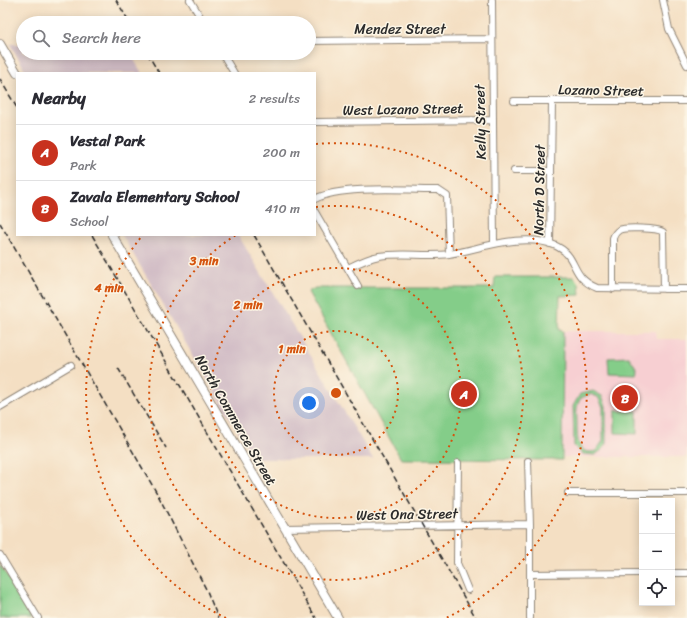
<!DOCTYPE html>
<html lang="en">
<head>
<meta charset="utf-8">
<style>
  :root { --surface:#fff; --page:#f7f7f7; --text:#2b2b33; --muted:#7c7c81; --line:#e1e1e2; --accent:#c8321e }
  body { margin:0; font-family:Sriracha,sans-serif; background:var(--page); color:var(--text) }
  .controls { position:absolute; right:12px; bottom:12px; display:grid; overflow:hidden; border-radius:0px; box-shadow:0 2px 10px #0003 }
  .controls button { width:36px; height:36px; display:grid; place-items:center; padding:0; border:0; border-bottom:1px solid var(--line); background:var(--surface); color:var(--text); font:20px sans-serif }
  .you { position:absolute; left:309px; top:403px; width:14px; height:14px; margin:-10px; border:3px solid #fff; border-radius:50%; background:#1a73e8; box-shadow:0 0 0 6px #1a73e833 }
  .badge { display:grid; place-items:center; width:26px; height:26px; border-radius:50%; background:var(--accent); color:#fff; font-size:13px; font-weight:700 }
  .pin { position:absolute; translate:-50% -50%; border:2px solid #fff; box-shadow:0 1px 4px #0006 }
  .list { margin:0; padding:0; list-style:none }
  h2 { display:flex; justify-content:space-between; align-items:center; height:52px; margin:0; padding:0 16px; font-size:17px }
  h2 small { font-size:13px; font-weight:400; color:var(--muted) }
  .list li { display:grid; grid-template-columns:26px 1fr auto; gap:12px; align-items:center; box-sizing:border-box; height:56px; padding:0 16px; border-top:1px solid var(--line) }
  .list b { display:block; font-size:15px; white-space:nowrap }
  .list p { margin:0; font-size:13px; white-space:nowrap; color:var(--muted) }
  .list em { font-size:13px; font-style:normal; color:var(--muted) }
  .icon { flex:none; width:22px; height:22px; fill:none; stroke:currentColor; stroke-width:2; stroke-linecap:round; stroke-linejoin:round }
  .map { position:relative; flex:none; width:687px; height:618px; overflow:hidden }
  .search { position:absolute; background:var(--surface); box-shadow:0 2px 10px #0003; left:16px; top:16px; width:300px; height:44px; display:flex; align-items:center; gap:10px; box-sizing:border-box; padding:0 14px; border-radius:22px; color:var(--muted); font-size:15px }
  .panel { position:absolute; background:var(--surface); box-shadow:0 2px 10px #0003; left:16px; top:72px; width:300px; height:164px; border-radius:0px }
  .map>svg:first-child { display:block }
  .built { fill:#f7cfd2 }
  .industrial { fill:#d2bdc6 }
  .green { fill:#84cd89; stroke:#587c5a; fill-rule:evenodd }
  .lines { fill:none; stroke-linecap:round; stroke-linejoin:round }
  .minor-casing { stroke:#908577; stroke-width:8 }
  .major-casing { stroke:#908577; stroke-width:10 }
  .minor { stroke:#fff; stroke-width:6 }
  .major { stroke:#fff; stroke-width:8 }
  .rail { stroke:#2b2b2b; stroke-width:1.5; stroke-dasharray:6 3; stroke-linecap:butt }
  .ring { fill:none; stroke:#d5540f; stroke-width:2; stroke-dasharray:2 4 }
  .labels { text-anchor:middle; stroke-width:3; stroke-linejoin:round; paint-order:stroke }
  .street-label { font-size:14px; fill:#2b2b2b; stroke:#fcf5e5 }
  .centre { fill:#d5540f; stroke:#fcf5e5; stroke-width:2 }
  .ring-label { font-size:12px; text-anchor:middle; font-weight:bold; fill:#d5540f; stroke:#fcf5e5; stroke-width:3; stroke-linejoin:round; paint-order:stroke }
</style>
</head>
<body>
<div class="map">
<svg width="687" height="618" viewBox="0 0 687 618">
  <rect width="100%" height="100%" fill="#fcf5e5"/>
  <filter id="ink" filterUnits="userSpaceOnUse"><feTurbulence type="fractalNoise" baseFrequency=".025" numOctaves="2"/><feDisplacementMap in="SourceGraphic" scale="8" xChannelSelector="R" yChannelSelector="G"/><feConvolveMatrix kernelMatrix="1 2 1 2 8 2 1 2 1" color-interpolation-filters="sRGB"/></filter>
  <filter id="wash" filterUnits="userSpaceOnUse"><feTurbulence type="fractalNoise" baseFrequency=".012" numOctaves="4" result="noise"/><feDisplacementMap in="SourceGraphic" scale="16" xChannelSelector="R" yChannelSelector="G"/><feGaussianBlur stdDeviation="0.9" result="paint"/><feColorMatrix in="noise" values="0 0 0 0 0 0 0 0 0 0 0 0 0 0 0 0 0 1.4 0 .05"/><feComposite in="paint" operator="in"/></filter>
  <g filter="url(#wash)">
    <rect width="100%" height="100%" fill="#f4dfc3"/>
    <path class="built" d="M 563,331 L 656,331 L 656,339 L 687,339 L 687,457 L 563,457 Z"/>
    <path class="industrial" d="M 10,44 L 23,44 L 23,53 L 130,53 L 142,73 L 27,73 Z
      M 122,235 L 238,235 L 373,459 L 254,459 Z"/>
    <path class="green" d="M 495,277 L 573,277 L 579,283 L 580,295 L 560,296 L 559,330 L 563,331 L 562,460 L 401,459 L 308,292 L 315,288 L 494,288 Z
      M 629,357 L 637,369 L 636,374 L 609,373 L 608,358 Z
      M 593,391 L 602,396 L 606,406 L 606,443 L 603,449 L 595,455 L 583,454 L 574,446 L 573,406 L 580,394 ZM 590,394 L 598,397 L 603,407 L 603,441 L 596,451 C 577,456 577,438 577,425 C 577,415 575,406 581,398 Z
      M 615,411 L 637,411 L 637,434 L 615,433 Z
      M 0,565 L 5,572 L 31,618 L 0,618 Z"/>
  </g>
  <g filter="url(#ink)">
    <g class="lines">
      <defs>
        <path id="minor" d="M 190,0 L 204,23
          M 492,0 L 494,244
          M 663,0 L 669,29 L 687,65
          M 309,41 L 492,39
          M 222,53 L 234,73
          M 514,101 L 687,101
          M 315,122 L 492,120
          M 514,171 L 550,171
          M 315,199 C 341,185 407,190 438,190 L 447,196 L 449,254
          M 315,212 L 358,286
          M 550,244 L 552,101
          M 348,268 C 358,263 368,258 379,256 C 402,252 426,257 449,254 C 480,249 523,232 554,245 C 580,256 568,276 597,288 L 687,289
          M 613,289 L 613,238 C 614,235 616,232 619,230 C 625,227 658,228 663,232 L 664,289
          M 0,407 L 71,365
          M 528,461 L 530,524 L 530,618
          M 458,463 L 457,563 L 468,590
          M 568,493 L 687,493
          M 285,528 L 530,524
          M 0,555 L 38,618
          M 672,573 L 687,573
          M 530,574 L 642,573"/>
        <path id="major" d="M 0,44 L 17,73
          M 112,235 L 338,618"/>
      </defs>
      <use href="#minor" class="minor-casing"/>
      <use href="#major" class="major-casing"/>
      <use href="#minor" class="minor"/>
      <use href="#major" class="major"/>
      <path class="rail" d="M 116,0 L 130,23
        M 147,53 L 159,73
        M 0,79 L 17,108
        M 0,223 L 158,495 L 207,591 L 218,618
        M 92,235 L 316,618
        M 254,235 L 476,618
        M 118,368 L 166,448"/>
    </g>
  </g>
  <g class="ring">
    <circle cx="336" cy="393" r="62"/>
    <circle cx="336" cy="393" r="125"/>
    <path d="M316 207A187 187 0 1 1 236 235"/>
    <path d="M226 618A250 250 0 0 1 142 236M316 144A250 250 0 0 1 446 618"/>
  </g>
  <g class="labels">
    <g class="street-label">
      <text x="400" y="34">Mendez Street</text>
      <text transform="translate(601 90) rotate(1)" y="5">Lozano Street</text>
      <text transform="translate(403 109) rotate(-1)" y="5">West Lozano Street</text>
      <text transform="translate(480 122) rotate(-91)" y="5">Kelly Street</text>
      <text transform="translate(539 190) rotate(-89)" y="5">North D Street</text>
      <text transform="translate(236 420) rotate(60)" y="5">North Commerce Street</text>
      <text transform="translate(407 514) rotate(-1)" y="5">West Ona Street</text>
    </g>
  </g>
  <circle cx="336" cy="393" r="6" class="centre"/>
  <g class="ring-label">
    <text x="204" y="265">3 min</text>
    <text x="109" y="292">4 min</text>
    <text x="248" y="309">2 min</text>
    <text x="292" y="353">1 min</text>
  </g>
</svg>
<div class="controls">
<button>+</button>
<button>−</button>
<button><svg class="icon" aria-label="locate" viewBox="0 0 24 24"><circle cx="12" cy="12" r="6"/><path d="M12 2v4M12 18v4M2 12h4M18 12h4"/></svg></button>
</div>
<div class="you"></div>
<div class="pin badge" style="left:464px;top:394px">A</div>
<div class="pin badge" style="left:625px;top:398px">B</div>
<div class="search"><svg class="icon" aria-label="search" viewBox="0 0 24 24"><circle cx="10" cy="10" r="6"/><path d="M15 15l6 6"/></svg>Search here</div>
<section class="panel">
<h2>Nearby<small>2 results</small></h2>
<ul class="list">
<li><span class="badge">A</span><div><b>Vestal Park</b><p>Park</p></div><em>200 m</em></li>
<li><span class="badge">B</span><div><b>Zavala Elementary School</b><p>School</p></div><em>410 m</em></li>
</ul>
</section>
</div>
</body>
</html>
